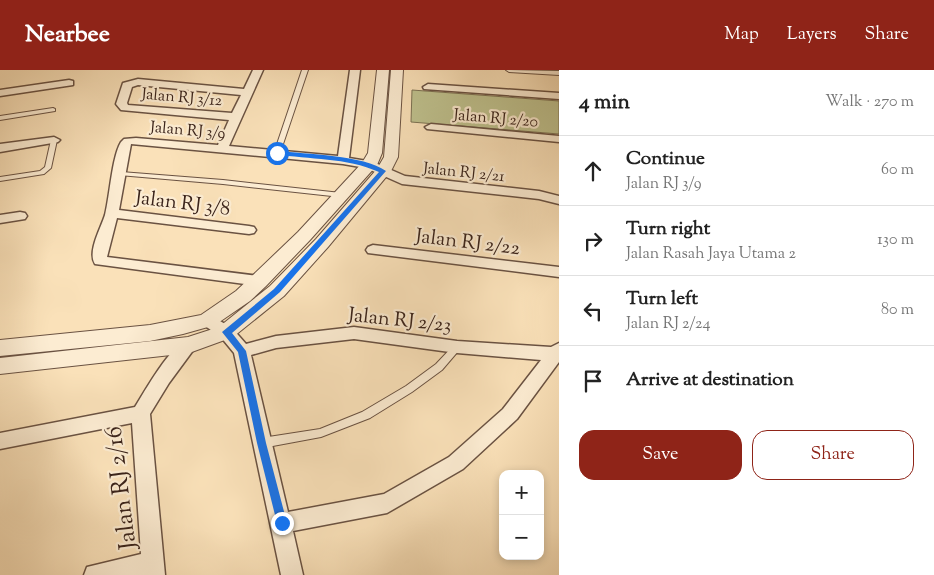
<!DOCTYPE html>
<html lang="en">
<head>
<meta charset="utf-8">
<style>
  :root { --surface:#fff; --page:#f2f2f2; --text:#222; --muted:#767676; --line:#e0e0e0; --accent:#8f2418 }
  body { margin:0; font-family:"Sorts Mill Goudy",serif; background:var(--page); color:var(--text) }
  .controls { position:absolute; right:15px; bottom:15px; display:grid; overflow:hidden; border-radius:10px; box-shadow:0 2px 8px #0003 }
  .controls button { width:45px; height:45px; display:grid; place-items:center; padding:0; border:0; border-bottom:1px solid var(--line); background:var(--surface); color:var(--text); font:25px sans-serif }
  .stop { position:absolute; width:15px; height:15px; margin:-11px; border:4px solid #1a73e8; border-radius:50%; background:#fff }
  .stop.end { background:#1a73e8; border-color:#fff; box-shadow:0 1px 5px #0008 }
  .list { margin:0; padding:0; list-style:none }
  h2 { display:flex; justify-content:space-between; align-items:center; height:65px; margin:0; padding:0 20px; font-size:21px }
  h2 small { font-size:16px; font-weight:400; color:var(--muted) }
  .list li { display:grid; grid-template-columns:32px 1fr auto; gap:15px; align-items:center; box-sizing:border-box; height:70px; padding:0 20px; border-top:1px solid var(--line) }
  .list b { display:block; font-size:19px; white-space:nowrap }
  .list p { margin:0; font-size:16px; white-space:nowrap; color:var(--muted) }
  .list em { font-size:16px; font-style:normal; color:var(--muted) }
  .actions { display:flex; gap:10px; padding:15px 20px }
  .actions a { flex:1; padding:11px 0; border:1px solid var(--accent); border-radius:15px; text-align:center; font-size:18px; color:var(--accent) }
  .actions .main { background:var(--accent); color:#fff }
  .icon { flex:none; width:28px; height:28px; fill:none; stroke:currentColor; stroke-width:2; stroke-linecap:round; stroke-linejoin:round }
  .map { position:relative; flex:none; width:559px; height:505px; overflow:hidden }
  header { display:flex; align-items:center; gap:30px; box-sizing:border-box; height:70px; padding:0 25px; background:var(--accent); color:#fff }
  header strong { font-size:24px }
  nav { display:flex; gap:28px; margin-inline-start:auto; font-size:18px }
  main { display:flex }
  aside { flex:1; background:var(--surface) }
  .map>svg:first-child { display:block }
  .green { fill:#bfc28f; stroke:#7c7254 }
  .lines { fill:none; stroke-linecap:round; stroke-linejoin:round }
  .service-casing { stroke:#6a5242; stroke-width:2 }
  .minor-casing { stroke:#6a5242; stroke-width:3 }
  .tertiary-casing { stroke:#6a5242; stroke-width:2 }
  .service { fill:#fcecd2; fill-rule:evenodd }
  .minor { fill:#fcecd2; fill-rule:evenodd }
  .tertiary { fill:#fcecd2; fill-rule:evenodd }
  .route { fill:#1a73e8 }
  .labels { text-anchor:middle; stroke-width:4.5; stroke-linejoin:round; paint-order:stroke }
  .far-street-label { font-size:16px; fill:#3a231a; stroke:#fcecd2 }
  .street-label { font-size:20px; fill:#3a231a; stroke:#fcecd2 }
  .near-street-label { font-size:24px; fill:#3a231a; stroke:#fcecd2 }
</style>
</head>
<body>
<header>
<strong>Nearbee</strong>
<nav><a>Map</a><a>Layers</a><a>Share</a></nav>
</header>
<main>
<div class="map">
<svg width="559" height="505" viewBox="0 0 559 505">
  <rect width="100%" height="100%" fill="#fae1b9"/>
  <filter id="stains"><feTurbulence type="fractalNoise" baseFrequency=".004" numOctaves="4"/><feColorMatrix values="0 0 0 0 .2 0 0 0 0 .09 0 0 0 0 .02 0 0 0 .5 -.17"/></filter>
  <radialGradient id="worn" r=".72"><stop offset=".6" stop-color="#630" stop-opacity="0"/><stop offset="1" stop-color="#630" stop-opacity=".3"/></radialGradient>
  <path class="green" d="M 412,20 L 559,31 L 559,64 L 411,52 Z"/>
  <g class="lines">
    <defs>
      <path id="service" d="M 302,0 L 308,0 L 280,83 L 279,84 L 275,84 L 274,83 Z
        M 506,0 L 559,1 L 559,5 L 509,2 Z
        M 53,38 L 55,39 L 55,41 L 0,50 L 0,46 Z
        M 54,68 L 57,70 L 51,98 L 44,104 L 0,111 L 0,107 L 40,101 L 45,97 L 51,70 Z
        M 121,102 L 223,110 L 341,123 L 345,125 L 341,127 L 223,114 L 119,105 L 118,104 Z
        M 457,274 L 460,275 L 462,277 L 460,279 L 442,300 L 412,322 L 370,348 L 321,367 L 262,378 L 258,376 L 257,373 L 258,370 L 262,368 L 320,359 L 362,342 L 406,316 L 436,294 L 454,275 Z"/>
      <path id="minor" d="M 253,0 L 263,0 L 229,76 L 338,86 L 350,0 L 360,0 L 349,88 L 373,92 L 405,106 L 539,121 L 559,126 L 559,134 L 539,129 L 402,114 L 366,98 L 343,94 L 131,74 L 119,140 L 249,156 L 254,157 L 256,160 L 254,163 L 249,164 L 117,148 L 107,187 L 259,206 L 264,207 L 267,211 L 264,215 L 259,216 L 95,194 C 87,182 101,158 105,145 C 110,125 112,87 121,72 L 124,69 L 136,68 L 218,75 L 229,50 L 121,40 L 116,34 L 123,13 L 138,9 L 244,19 ZM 138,15 L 241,25 L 232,43 L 128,35 L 127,33 L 132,17 Z
        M 69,10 L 73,11 L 73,15 L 0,26 L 0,20 Z
        M 428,14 L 559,23 L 559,29 L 424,19 L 423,17 Z
        M 431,54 L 559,66 L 559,72 L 427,59 L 425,57 Z
        M 54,67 L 60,70 L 58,72 L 0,82 L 0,74 Z
        M 20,142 L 25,143 L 27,146 L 25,149 L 0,153 L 0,145 Z
        M 373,175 L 559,197 L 559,207 L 368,183 L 366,180 L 368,177 Z
        M 208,244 L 232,258 L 246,274 L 276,266 L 354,257 L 457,271 L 551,277 L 559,273 L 559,292 L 517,349 L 463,399 L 387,443 L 293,461 L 303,505 L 281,505 L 234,283 L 220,266 L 202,254 L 200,250 L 202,246 ZM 354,269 L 457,283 L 541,290 L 503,339 L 449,387 L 384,424 L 288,442 L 251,285 L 276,278 Z
        M 189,269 L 195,270 L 197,275 L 169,313 L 150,344 L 165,505 L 84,505 L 87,497 L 141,484 L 132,353 L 0,379 L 0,363 L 135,337 C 145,321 171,274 189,269 Z"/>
      <path id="tertiary" d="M 377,0 L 389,0 L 382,83 L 377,95 L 310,170 L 266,216 L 250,231 L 215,255 L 183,264 L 150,271 L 0,286 L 0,270 L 150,255 L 201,245 L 236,221 L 252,206 L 298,162 L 362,93 L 368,83 Z
        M 391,0 L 403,0 L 398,87 L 391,101 L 328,177 L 284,226 L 233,267 L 189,283 L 0,304 L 0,288 L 188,267 L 219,257 L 270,216 L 316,169 L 377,99 L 384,87 Z"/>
    </defs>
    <use href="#service" class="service-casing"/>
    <use href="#minor" class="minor-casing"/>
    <use href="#tertiary" class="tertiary-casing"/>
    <use href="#service" class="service"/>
    <use href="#minor" class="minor"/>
    <use href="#tertiary" class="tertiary"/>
  </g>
  <path class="route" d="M 277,81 C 306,84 364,85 386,101 L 280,222 L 232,263 L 246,281 L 266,373 L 287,453 L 286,457 L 282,458 L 278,457 L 257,373 L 238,282 L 222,262 L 274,219 L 379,102 C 346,87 310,90 275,84 Z"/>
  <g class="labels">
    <g class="far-street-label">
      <text transform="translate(182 26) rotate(5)" y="6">Jalan RJ 3/12</text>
      <text transform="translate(496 47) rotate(5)" y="6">Jalan RJ 2/20</text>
      <text transform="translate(188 59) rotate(5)" y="6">Jalan RJ 3/9</text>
      <text transform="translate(464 101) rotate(6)" y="6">Jalan RJ 2/21</text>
    </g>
    <g class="street-label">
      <text transform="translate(183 132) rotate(7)" y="7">Jalan RJ 3/8</text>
      <text transform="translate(468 171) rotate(7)" y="7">Jalan RJ 2/22</text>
      <text transform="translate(400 249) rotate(6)" y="7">Jalan RJ 2/23</text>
    </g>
    <g class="near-street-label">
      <text transform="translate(120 418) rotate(-97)" y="8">Jalan RJ 2/16</text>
    </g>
  </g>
  <rect width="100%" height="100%" filter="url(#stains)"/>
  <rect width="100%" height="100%" fill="url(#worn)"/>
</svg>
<div class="controls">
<button>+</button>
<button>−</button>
</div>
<div class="stop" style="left:277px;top:83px"></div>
<div class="stop end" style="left:282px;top:453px"></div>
</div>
<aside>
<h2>4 min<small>Walk · 270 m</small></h2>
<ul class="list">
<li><svg class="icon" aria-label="ahead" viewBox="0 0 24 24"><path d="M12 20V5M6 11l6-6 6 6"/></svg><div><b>Continue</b><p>Jalan RJ 3/9</p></div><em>60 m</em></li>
<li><svg class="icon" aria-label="right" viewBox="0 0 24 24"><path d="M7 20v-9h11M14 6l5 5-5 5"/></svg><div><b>Turn right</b><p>Jalan Rasah Jaya Utama 2</p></div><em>130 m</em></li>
<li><svg class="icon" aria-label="left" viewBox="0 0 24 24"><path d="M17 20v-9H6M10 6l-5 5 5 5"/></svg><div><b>Turn left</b><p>Jalan RJ 2/24</p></div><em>80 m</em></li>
<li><svg class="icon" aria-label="arrive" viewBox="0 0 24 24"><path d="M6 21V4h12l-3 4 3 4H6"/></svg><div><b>Arrive at destination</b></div></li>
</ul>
<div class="actions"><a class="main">Save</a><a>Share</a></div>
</aside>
</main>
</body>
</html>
